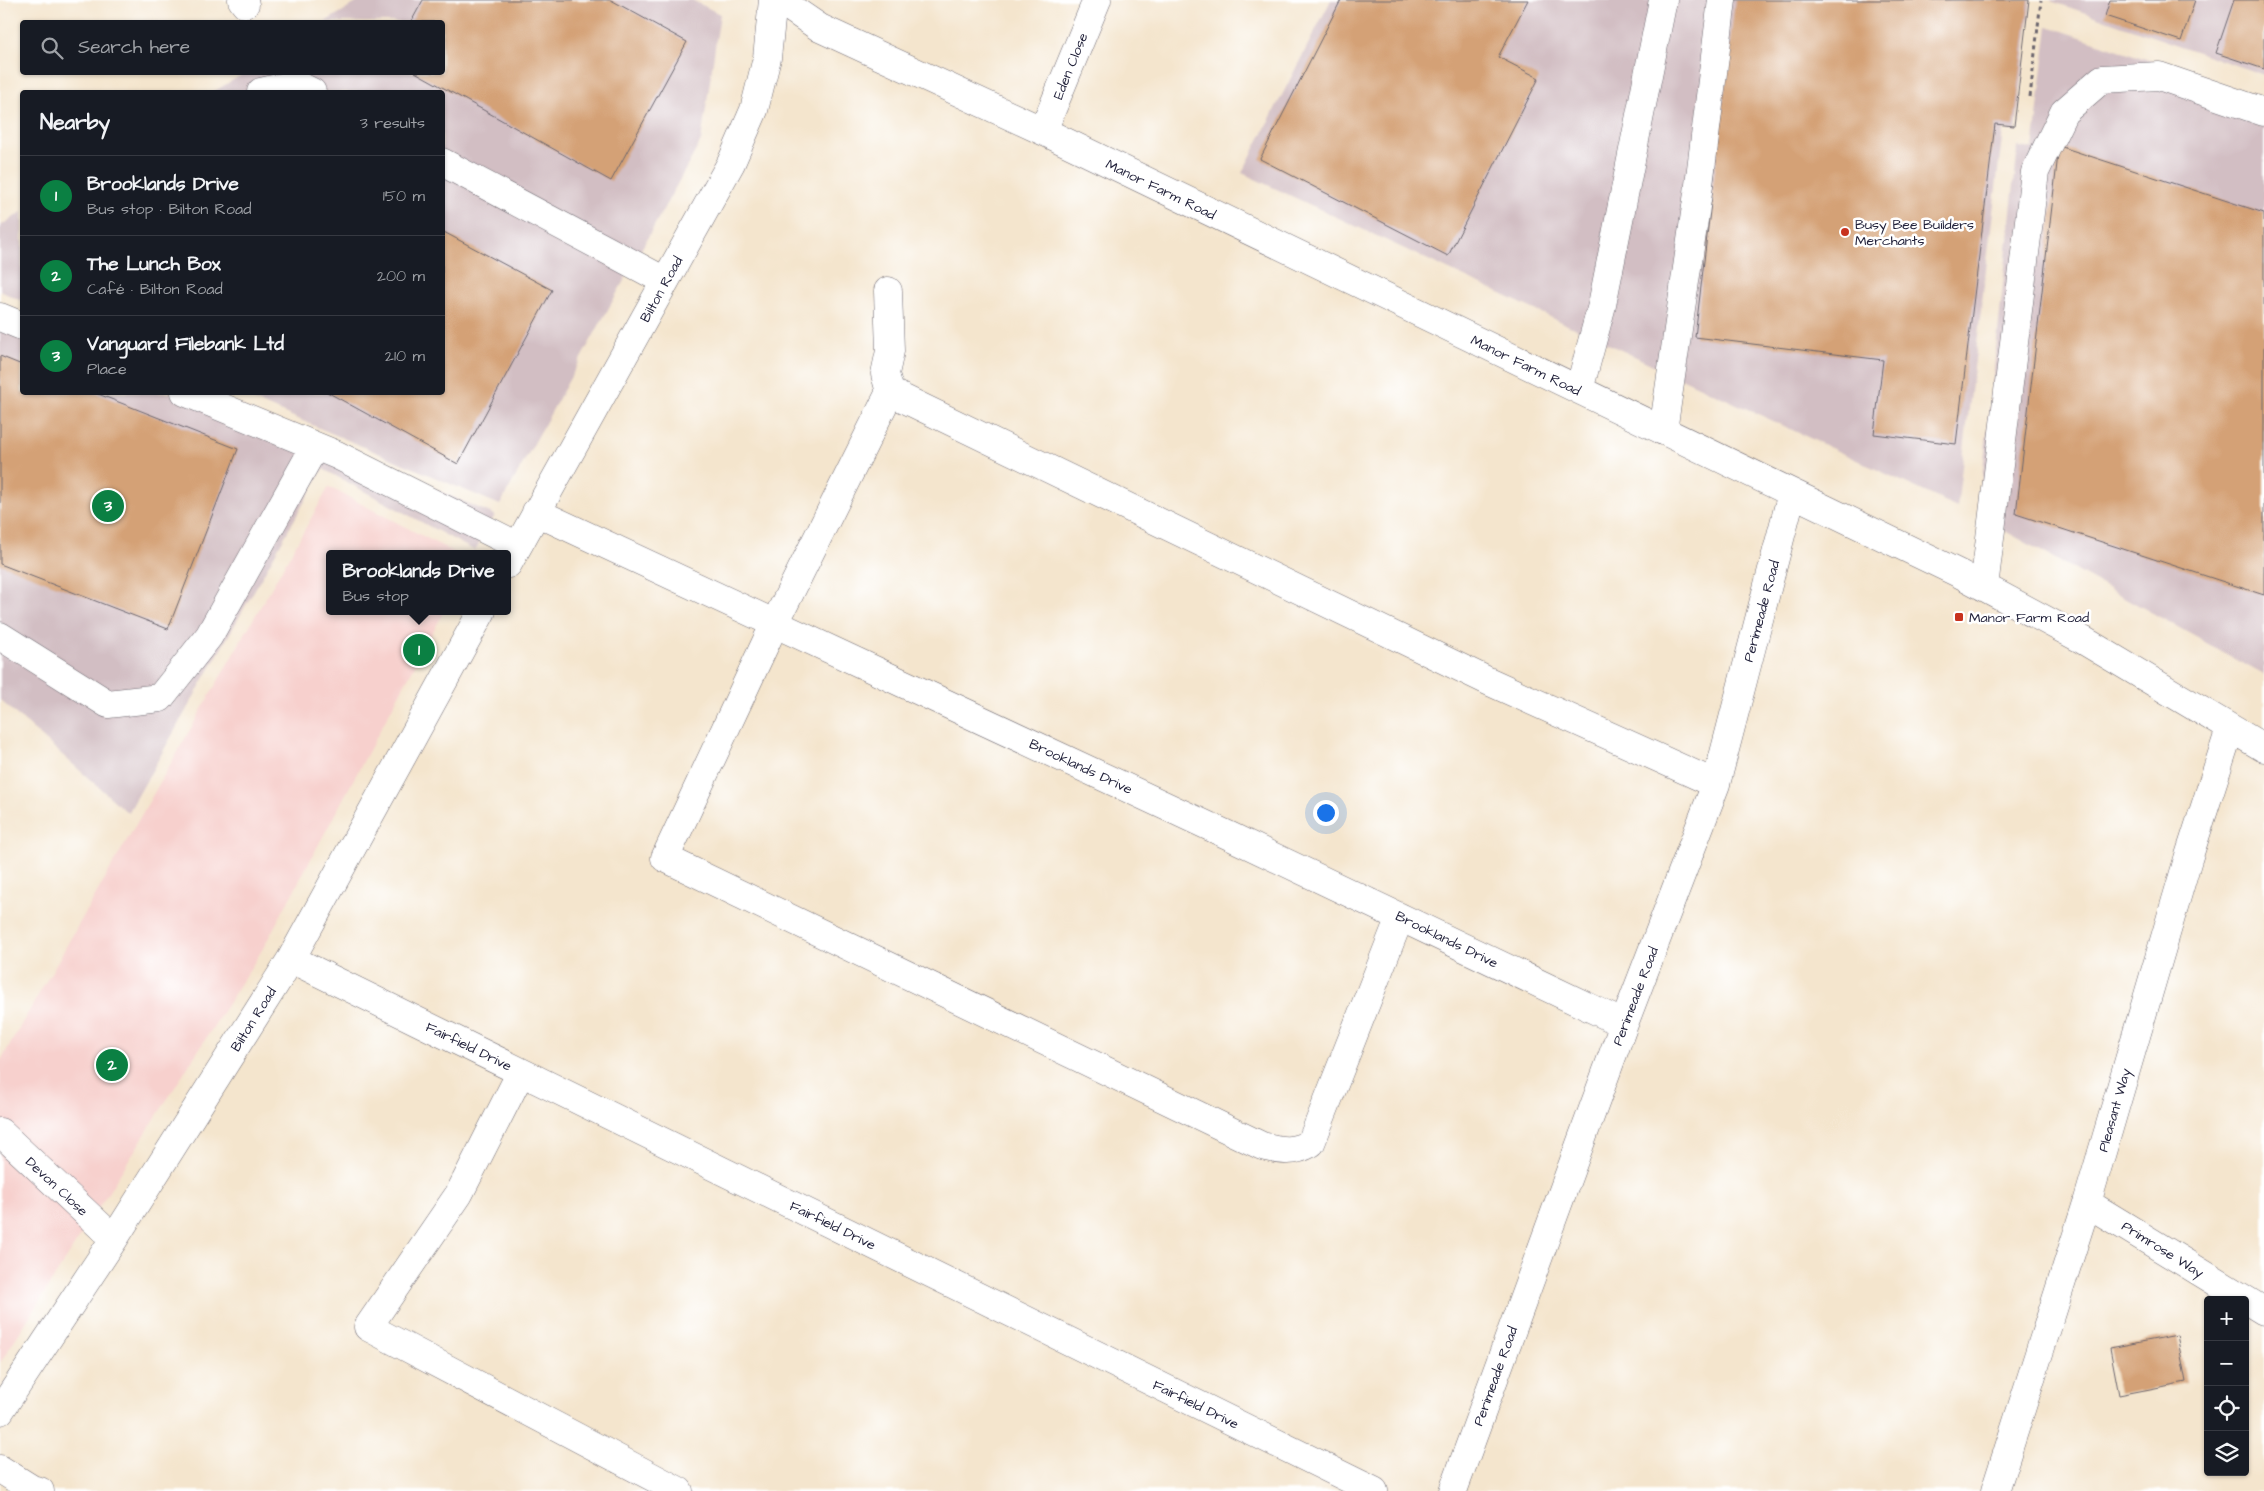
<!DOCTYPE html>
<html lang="en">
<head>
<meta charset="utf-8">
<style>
  :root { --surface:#171b24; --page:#20242c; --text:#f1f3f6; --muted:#9ea1a6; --line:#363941; --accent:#0b8043 }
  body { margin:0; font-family:"Architects Daughter",sans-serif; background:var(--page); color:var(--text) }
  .controls { position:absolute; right:15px; bottom:15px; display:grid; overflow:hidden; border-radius:5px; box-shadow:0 1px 4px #0004 }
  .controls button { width:45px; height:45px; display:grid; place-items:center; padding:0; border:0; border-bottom:1px solid var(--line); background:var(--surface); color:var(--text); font:25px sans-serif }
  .you { position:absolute; left:1325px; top:812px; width:18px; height:18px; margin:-12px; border:4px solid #fff; border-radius:50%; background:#1a73e8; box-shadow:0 0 0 8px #1a73e833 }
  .badge { display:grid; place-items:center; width:32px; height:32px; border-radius:50%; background:var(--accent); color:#fff; font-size:16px; font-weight:700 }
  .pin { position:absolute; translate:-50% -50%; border:2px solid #fff; box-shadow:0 1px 5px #0006 }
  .popup { position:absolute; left:326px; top:550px; width:185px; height:65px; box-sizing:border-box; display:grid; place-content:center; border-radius:5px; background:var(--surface); filter:drop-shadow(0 1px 4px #0005); font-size:16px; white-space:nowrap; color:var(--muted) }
  .popup b { font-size:19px; color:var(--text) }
  .popup::after { content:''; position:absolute; left:50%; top:100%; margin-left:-10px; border:10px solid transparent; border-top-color:var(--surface) }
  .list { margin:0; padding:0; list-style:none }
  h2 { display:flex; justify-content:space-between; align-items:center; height:65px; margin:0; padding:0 20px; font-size:21px }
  h2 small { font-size:16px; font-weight:400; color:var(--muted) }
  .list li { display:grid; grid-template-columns:32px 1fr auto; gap:15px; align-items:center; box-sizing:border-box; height:80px; padding:0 20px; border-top:1px solid var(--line) }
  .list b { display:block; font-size:19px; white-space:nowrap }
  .list p { margin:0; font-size:16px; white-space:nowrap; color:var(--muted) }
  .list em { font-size:16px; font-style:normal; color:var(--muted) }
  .icon { flex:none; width:28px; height:28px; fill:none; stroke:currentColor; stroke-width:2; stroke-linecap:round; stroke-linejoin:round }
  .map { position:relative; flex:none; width:2264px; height:1491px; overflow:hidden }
  .search { position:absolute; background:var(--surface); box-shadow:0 1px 4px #0004; left:20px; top:20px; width:425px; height:55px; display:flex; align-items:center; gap:12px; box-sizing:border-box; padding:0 18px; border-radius:5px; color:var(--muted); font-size:19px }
  .panel { position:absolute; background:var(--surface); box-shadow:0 1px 4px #0004; left:20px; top:90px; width:425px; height:305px; border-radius:5px }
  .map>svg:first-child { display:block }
  .built { fill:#f7d0cd }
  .industrial { fill:#d2bec3 }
  .building { fill:#d4a176 }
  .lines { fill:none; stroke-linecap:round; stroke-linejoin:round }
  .minor-casing { stroke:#6c666e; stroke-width:29 }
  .path { stroke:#6c666e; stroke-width:3; stroke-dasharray:4 4; stroke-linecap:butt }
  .minor { stroke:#fff; stroke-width:28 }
  .poi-dot { fill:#c8321e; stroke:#fff; stroke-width:2 }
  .labels { text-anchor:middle; stroke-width:5; stroke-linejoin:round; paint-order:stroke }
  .street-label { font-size:14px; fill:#22223b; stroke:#fff }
  .poi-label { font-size:14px; fill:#22223b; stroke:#fff; text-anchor:start }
</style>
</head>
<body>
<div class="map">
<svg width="2264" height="1491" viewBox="0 0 2264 1491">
  <rect width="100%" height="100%" fill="#fff"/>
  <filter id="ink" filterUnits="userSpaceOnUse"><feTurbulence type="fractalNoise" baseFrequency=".02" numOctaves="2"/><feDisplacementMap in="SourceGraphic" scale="10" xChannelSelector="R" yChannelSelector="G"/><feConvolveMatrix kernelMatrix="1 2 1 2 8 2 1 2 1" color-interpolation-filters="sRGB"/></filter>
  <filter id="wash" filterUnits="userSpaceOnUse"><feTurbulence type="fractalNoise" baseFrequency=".0096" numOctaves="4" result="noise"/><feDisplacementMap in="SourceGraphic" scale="20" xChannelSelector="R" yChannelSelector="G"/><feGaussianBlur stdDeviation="1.12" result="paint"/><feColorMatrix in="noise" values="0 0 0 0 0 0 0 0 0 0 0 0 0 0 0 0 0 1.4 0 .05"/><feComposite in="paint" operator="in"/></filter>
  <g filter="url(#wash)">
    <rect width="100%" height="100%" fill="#f4e5cd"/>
    <path class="built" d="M 329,487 L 457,554 L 330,554 L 330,611 L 444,611 L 262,950 L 0,1363 L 0,1062 Z"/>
    <path class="industrial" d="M 361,0 L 692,0 L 720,14 L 701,141 L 500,505 L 237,393 L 442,392 L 442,92 L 213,92 L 245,73 L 442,72 L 442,22 L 325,22 Z
      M 1331,0 L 2031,0 L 2016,131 L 2003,130 L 1957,507 L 1242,173 Z
      M 2051,0 L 2264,0 L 2264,75 L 2051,1 Z
      M 2048,26 L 2264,99 L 2264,675 L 1978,516 L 2018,147 L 2033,149 Z
      M 22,212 L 22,301 L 0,291 L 0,226 Z
      M 0,304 L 22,313 L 22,392 L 209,393 L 495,515 L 475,551 L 323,469 L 128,813 L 0,700 Z"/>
    <g id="blocks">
      <path class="building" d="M 423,0 L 611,0 L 687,42 L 611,181 L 415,72 L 442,72 L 442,22 L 411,22 Z
        M 1341,0 L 1528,0 L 1498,57 L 1539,78 L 1448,256 L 1260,159 Z
        M 1735,0 L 2029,0 L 2014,126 L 1995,124 L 1956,444 L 1874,434 L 1883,360 L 1695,337 Z
        M 2110,0 L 2195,0 L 2181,41 L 2105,16 Z
        M 2234,0 L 2264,0 L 2264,69 L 2216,53 Z
        M 2059,146 L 2264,213 L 2264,595 L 2016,514 Z
        M 442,231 L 552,290 L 458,464 L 327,392 L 442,392 Z
        M 0,356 L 22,365 L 22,392 L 93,392 L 238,449 L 168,629 L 0,564 Z
        M 2177,1335 L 2186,1382 L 2119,1395 L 2110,1348 Z"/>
    </g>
  </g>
  <g filter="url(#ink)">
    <use href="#blocks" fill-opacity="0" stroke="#6c666e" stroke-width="1"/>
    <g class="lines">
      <defs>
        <path id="minor" d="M 242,0 L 245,4
          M 779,0 L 820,28 L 1043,131 L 1960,574 L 2083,640 L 2264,748
          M 261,92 L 296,84 L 312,92
          M 1043,131 L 1097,0
          M 442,162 L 665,281
          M 888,291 L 890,351 L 885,374 L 890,392
          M 0,317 L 22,326
          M 1579,390 L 1602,305 L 1663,0
          M 185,392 L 337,455 L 518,546
          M 1663,431 L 1698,193 L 1722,0
          M 536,512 L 1232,837 L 1624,1024
          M 508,564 L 731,163 L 754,110 L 767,58 L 773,0
          M 1984,587 L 2035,172 L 2064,112 L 2102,79 L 2159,76 L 2264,112
          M 0,636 L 108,704 L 160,698 L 209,636 L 315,446
          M 1400,917 L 1311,1143 C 1293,1153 1282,1151 1262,1146 L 665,858 L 775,623 L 890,392 L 1488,681 L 1716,784
          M 291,959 L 1374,1491
          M 521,1072 L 459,1194 L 368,1327 L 679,1491
          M 0,1132 L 114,1239
          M 2087,1203 L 2264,1311
          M 0,1411 L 114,1239 L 291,959 L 482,611
          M 0,1469 L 32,1489 L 40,1491
          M 1453,1491 L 1624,1024 L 1716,784 L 1792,493
          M 1995,1491 L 2087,1203 L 2188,859 L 2230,729"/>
      </defs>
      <use href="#minor" class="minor-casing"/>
      <path class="path" d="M 2030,97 L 2041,0"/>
      <use href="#minor" class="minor"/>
    </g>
  </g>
  <g class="poi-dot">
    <circle cx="1845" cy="232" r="5"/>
    <rect x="1954" y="612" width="10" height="10" rx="2.5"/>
  </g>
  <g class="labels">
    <g class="street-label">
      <text transform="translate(1070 66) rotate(-68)" y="5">Eden Close</text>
      <text transform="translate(1161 189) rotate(26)" y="5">Manor Farm Road</text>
      <text transform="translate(661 289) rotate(-61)" y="5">Bilton Road</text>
      <text transform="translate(1526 365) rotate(26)" y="5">Manor Farm Road</text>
      <text transform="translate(1761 611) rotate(-75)" y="5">Perimeade Road</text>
      <text transform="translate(1081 766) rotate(25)" y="5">Brooklands Drive</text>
      <text transform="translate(1447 939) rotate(26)" y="5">Brooklands Drive</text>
      <text transform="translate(1635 996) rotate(-69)" y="5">Perimeade Road</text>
      <text transform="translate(253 1019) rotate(-58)" y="5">Bilton Road</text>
      <text transform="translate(469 1046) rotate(26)" y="5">Fairfield Drive</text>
      <text transform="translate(2114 1110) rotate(-74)" y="5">Pleasant Way</text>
      <text transform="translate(57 1186) rotate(43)" y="5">Devon Close</text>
      <text transform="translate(833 1225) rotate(26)" y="5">Fairfield Drive</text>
      <text transform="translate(2163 1249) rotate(32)" y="5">Primrose Way</text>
      <text transform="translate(1495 1376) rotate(-70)" y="5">Perimeade Road</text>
      <text transform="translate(1196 1404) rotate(26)" y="5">Fairfield Drive</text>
    </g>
    <g class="poi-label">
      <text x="1855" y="229">Busy Bee Builders<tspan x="1855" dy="16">Merchants</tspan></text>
      <text x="1969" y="622">Manor Farm Road</text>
    </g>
  </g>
</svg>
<div class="controls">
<button>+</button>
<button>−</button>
<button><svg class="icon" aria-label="locate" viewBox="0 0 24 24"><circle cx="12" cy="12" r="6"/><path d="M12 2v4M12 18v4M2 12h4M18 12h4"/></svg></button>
<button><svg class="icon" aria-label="layers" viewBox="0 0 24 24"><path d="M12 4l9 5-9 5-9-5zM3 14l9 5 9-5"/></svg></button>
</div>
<div class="you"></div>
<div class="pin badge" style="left:419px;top:650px">1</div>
<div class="popup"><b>Brooklands Drive</b>Bus stop</div>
<div class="pin badge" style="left:112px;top:1065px">2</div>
<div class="pin badge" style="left:108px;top:506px">3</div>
<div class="search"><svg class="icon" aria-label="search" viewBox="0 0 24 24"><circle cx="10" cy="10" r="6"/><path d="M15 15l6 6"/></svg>Search here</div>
<section class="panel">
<h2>Nearby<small>3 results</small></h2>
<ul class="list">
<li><span class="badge">1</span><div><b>Brooklands Drive</b><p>Bus stop · Bilton Road</p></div><em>150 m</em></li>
<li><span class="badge">2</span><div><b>The Lunch Box</b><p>Café · Bilton Road</p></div><em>200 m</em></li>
<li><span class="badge">3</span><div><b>Vanguard Filebank Ltd</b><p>Place</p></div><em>210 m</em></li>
</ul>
</section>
</div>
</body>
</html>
